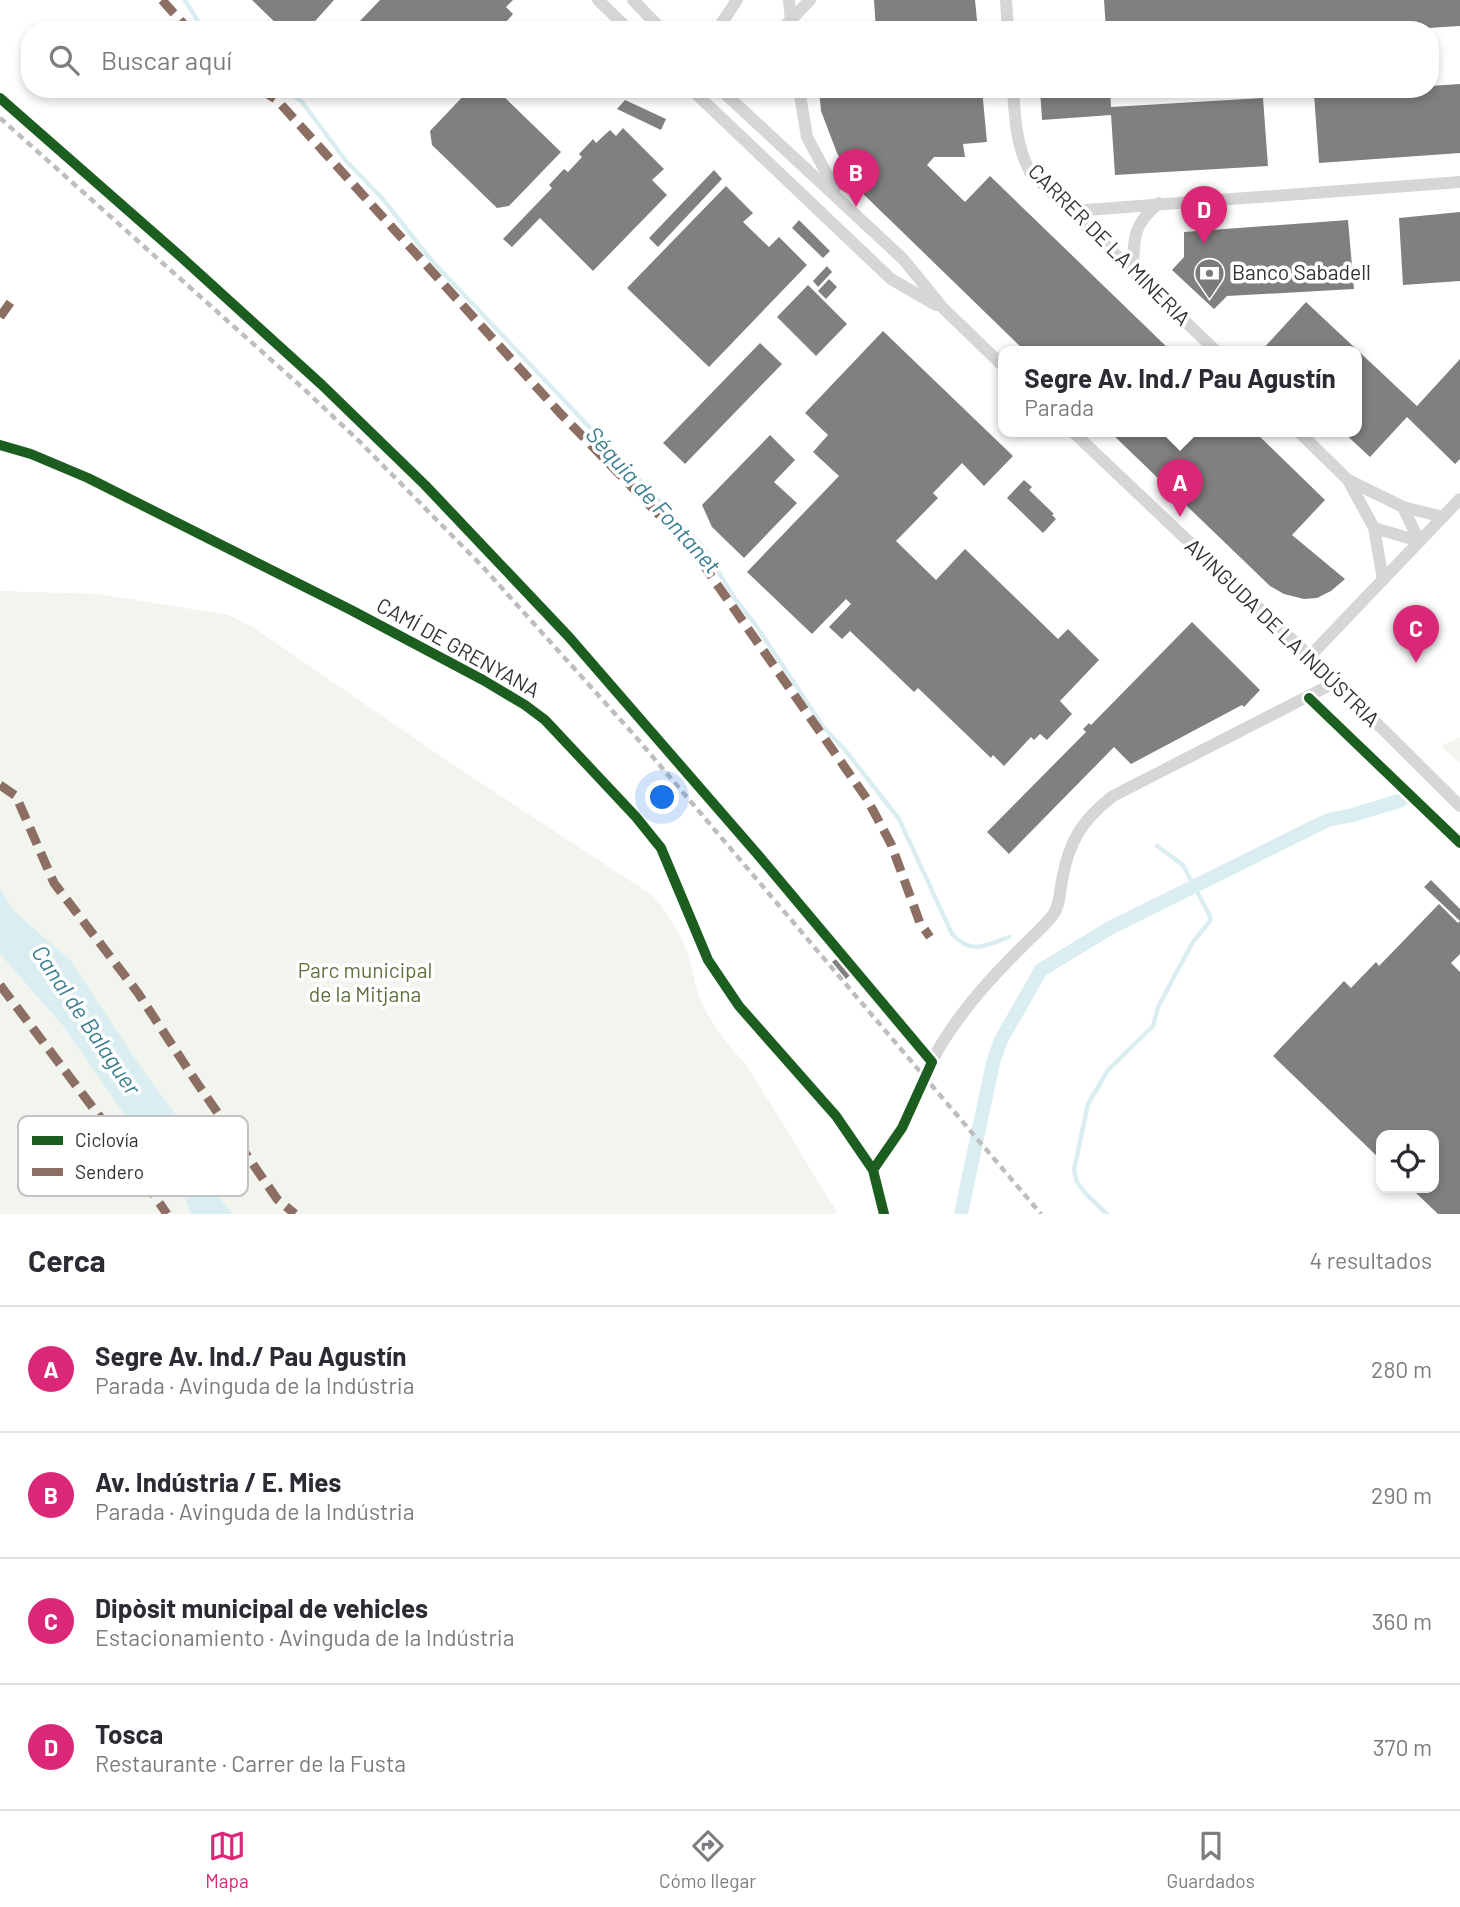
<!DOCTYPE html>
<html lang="es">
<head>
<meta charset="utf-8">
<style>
  :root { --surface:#fff; --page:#f2f2f3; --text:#2b2b33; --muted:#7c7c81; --line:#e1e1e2; --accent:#db2777 }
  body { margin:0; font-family:Barlow,sans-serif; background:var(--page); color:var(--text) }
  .controls { position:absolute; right:21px; bottom:21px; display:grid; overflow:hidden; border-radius:14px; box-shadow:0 4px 10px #0003 }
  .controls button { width:63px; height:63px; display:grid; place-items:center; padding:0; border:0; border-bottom:2px solid var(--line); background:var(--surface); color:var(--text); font:35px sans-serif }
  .you { position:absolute; left:663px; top:798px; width:24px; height:24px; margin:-18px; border:5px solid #fff; border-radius:50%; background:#1a73e8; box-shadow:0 0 0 10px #1a73e833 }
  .badge { display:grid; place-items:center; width:46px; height:46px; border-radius:50%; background:var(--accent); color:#fff; font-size:23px; font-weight:700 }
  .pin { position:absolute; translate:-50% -58px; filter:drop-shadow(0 2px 4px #0008) }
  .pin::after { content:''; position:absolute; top:37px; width:24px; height:21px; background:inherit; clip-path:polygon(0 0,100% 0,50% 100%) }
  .popup { position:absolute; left:998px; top:346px; width:364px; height:91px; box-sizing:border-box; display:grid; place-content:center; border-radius:14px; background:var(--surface); filter:drop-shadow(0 2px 5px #0005); font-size:23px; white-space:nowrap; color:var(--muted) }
  .popup b { font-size:26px; color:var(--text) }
  .popup::after { content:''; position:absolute; left:50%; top:100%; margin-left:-14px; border:14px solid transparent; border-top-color:var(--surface) }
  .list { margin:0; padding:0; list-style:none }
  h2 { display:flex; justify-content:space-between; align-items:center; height:91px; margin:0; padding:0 28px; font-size:30px }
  h2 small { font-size:23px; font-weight:400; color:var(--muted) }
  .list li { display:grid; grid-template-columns:46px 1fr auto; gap:21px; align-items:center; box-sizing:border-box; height:126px; padding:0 28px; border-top:2px solid var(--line) }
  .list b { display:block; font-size:26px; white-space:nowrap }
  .list p { margin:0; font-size:23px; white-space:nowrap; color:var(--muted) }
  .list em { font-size:23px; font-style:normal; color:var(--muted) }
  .icon { flex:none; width:38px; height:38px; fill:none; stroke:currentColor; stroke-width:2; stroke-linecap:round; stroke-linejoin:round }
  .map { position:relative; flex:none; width:1460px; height:1214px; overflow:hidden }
  .search { position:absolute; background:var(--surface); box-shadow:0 4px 10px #0003; left:21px; right:21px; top:21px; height:77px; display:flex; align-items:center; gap:18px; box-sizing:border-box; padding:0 24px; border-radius:28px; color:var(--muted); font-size:26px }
  .sheet { height:595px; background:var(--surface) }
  nav { display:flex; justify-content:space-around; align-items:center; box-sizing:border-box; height:98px; border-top:2px solid var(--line); background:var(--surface); font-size:19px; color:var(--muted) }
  nav a { display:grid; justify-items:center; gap:4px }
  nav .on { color:var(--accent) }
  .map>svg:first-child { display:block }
  .green { fill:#f2f5ed }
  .water { fill:#daeef2 }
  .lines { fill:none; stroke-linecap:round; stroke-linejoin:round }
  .stream { stroke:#daeef2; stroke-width:4.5 }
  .canal { stroke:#daeef2; stroke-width:14 }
  .building { fill:#808080 }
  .minor { stroke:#d6d6d6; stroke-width:12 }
  .rail { stroke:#bebebe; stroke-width:4.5; stroke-dasharray:7 5; stroke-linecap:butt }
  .quiet { stroke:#8d6e63; stroke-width:9; stroke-dasharray:18 9; stroke-linecap:butt }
  .cycleway-casing { stroke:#fff; stroke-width:15 }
  .cycleway { stroke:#1b5e20; stroke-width:10 }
  .labels { text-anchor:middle; stroke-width:7; stroke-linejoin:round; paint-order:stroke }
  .street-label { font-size:21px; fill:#323232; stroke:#fff }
  .poi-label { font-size:21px; fill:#323232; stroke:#fff; text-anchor:start }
  .park-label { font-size:21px; fill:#5f703e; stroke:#fff }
  .water-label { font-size:23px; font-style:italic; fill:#3b7f91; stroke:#fff }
  .key { fill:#fff; stroke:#c2c2c2; stroke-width:2 }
  .key-label { font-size:19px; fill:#323232 }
</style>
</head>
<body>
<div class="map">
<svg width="1460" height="1214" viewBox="0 0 1460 1214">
  <rect width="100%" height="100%" fill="#fff"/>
  <path class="green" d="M 0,591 L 99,594 L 228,615 L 251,626 L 452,764 L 652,895 C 669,914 683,936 690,961 C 694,974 695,989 702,1003 C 713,1026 728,1046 746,1064 L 838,1214 L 234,1214 L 220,1199 L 205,1154 L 140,1066 L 71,961 L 13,910 L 0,888 Z
    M 1460,737 L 1460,763 L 1441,746 Z
    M 0,954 L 64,1027 L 126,1117 L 161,1153 L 176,1176 L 191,1214 L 0,1214 Z"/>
  <path class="water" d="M 0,888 L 13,910 L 71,961 L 140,1066 L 205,1154 L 220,1199 L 234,1214 L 191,1214 L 176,1176 L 161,1153 L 126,1117 L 64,1027 L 0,954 Z"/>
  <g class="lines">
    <path class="stream" d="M 185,0 L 203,30
      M 286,89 L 302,102 L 346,161 L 382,198 L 431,260 L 704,548 L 735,599 L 755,624 L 824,728 L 845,750 L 899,819 L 952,934 C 972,955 985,946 1009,937
      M 1107,1214 L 1086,1194 L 1077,1182 L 1074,1170 L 1088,1104 L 1108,1070 L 1153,1026 L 1158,1007 L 1175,975 L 1193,942 L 1210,921 L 1210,916 L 1183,865 L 1157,846"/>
    <path class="canal" d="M 961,1214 L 993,1063 L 1001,1040 L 1041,970 L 1110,928 L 1328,820 L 1353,815 L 1402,800"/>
  </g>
  <path class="building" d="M 252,0 L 334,0 L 307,30 L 296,30 L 293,27 L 290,30 L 283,30 Z
    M 380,0 L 513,0 L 506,7 L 513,14 L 499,30 L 365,30 L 358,23 Z
    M 874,0 L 975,0 L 978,30 L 876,30 Z
    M 1104,0 L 1460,0 L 1460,26 L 1396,30 L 1106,30 Z
    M 1460,84 L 1460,153 L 1319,163 L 1314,94 L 1387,89 L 1430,89 L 1430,86 Z
    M 470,89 L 496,89 L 561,152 L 509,206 L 497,208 L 432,145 L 430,131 Z
    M 819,89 L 982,89 L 987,142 L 963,144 L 965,157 L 934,157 L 927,165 L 965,202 L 990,176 L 1171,351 L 1025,351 L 854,185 L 837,153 L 821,111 Z
    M 1040,89 L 1110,89 L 1111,107 L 1263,98 L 1268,166 L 1115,175 L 1111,115 L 1042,120 Z
    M 625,100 L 666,119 L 661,130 L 617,109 Z
    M 623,128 L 664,169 L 652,180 L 667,195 L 593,271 L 540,218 L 512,247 L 503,239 L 552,188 L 549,185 L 564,169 L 568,172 L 582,157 L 579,154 L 593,139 L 596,143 L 610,130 L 616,136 Z
    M 714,170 L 722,179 L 658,247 L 649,238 Z
    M 726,186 L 753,213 L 743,222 L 769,247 L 779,237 L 807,265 L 709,367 L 627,288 Z
    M 1460,212 L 1460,281 L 1403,285 L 1399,218 Z
    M 799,220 L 830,251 L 823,258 L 792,228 Z
    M 1348,220 L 1354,289 L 1227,296 L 1214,309 L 1172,270 L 1184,257 L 1184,232 Z
    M 827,266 L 832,272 L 818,287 L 813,281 Z
    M 829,279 L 837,287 L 826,299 L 818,291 Z
    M 808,285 L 847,324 L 816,356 L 777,317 Z
    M 1306,302 L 1417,406 L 1460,359 L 1460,459 L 1455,464 L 1407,417 L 1370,457 L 1342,431 L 1357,431 L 1357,351 L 1261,351 Z
    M 883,331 L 1013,456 L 984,486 L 962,463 L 933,493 L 938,498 L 896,541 L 936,580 L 965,549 L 1058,639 L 1068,629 L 1099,660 L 1060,701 L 1072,714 L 1047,740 L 1040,734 L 1034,740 L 1031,737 L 1004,766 L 993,755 L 991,758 L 918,688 L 914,692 L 850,631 L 842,639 L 829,627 L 851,604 L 846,599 L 812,634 L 747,572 L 839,476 L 813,452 L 828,435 L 805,413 Z
    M 760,343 L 782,364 L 685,464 L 663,443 Z
    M 1109,431 L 1254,431 L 1325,500 L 1292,535 L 1345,579 L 1331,591 L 1317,598 L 1304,599 L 1284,594 L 1270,586 Z
    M 770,435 L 795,460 L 774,482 L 797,503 L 744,558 L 712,527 L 702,505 Z
    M 1024,480 L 1032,487 L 1029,490 L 1054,514 L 1052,515 L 1056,519 L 1043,533 L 1007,498 Z
    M 1192,622 L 1260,690 L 1244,707 L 1242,705 L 1131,764 L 1114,747 L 1009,854 L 987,832 L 1086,732 L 1083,729 L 1089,723 L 1091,725 Z
    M 1431,880 L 1460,909 L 1460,954 L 1451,963 L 1460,972 L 1460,1214 L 1438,1214 L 1415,1192 L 1420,1188 L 1434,1188 L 1434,1135 L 1381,1135 L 1381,1160 L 1273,1056 L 1344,981 L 1351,988 L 1376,962 L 1379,966 L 1439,904 L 1458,923 L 1460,921 L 1424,887 Z
    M 836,959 L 850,975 L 846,979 L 832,962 Z"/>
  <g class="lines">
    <path class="minor" d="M 598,0 L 629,30
      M 633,0 L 662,30
      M 789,0 L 791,22
      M 1006,0 L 1008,30
      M 717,30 L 737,0
      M 781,30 L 810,0
      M 691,89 L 891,279 L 936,305
      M 720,89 L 903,259 L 943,308 L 1003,366
      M 799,89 L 807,137 L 835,189
      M 1013,89 C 1015,119 1016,145 1030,172 L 1216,351
      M 1073,211 L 1460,182
      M 1133,269 C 1134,236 1133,225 1159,203
      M 1072,431 L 1299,646 L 1460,806
      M 1298,431 L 1348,480 L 1374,528 L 1383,580
      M 0,445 L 31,454 L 88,478 L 351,610 L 483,680 L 525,705 L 545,720 L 636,817 L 661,848 L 708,960 L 739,1006 L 836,1116 L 873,1170 L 884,1214
      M 1348,480 L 1403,507 L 1443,517
      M 1403,507 L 1419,541
      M 1374,528 L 1419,541
      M 1309,657 L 1460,499
      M 873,1170 C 907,1133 917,1081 944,1040 C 963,1010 987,982 1012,957 C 1025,943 1041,930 1053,915 C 1060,905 1060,891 1062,880 C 1069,841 1082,820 1113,796 L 1334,683"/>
    <path class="rail" d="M 0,118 L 305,390 L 359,441 L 482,566 L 635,736 L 1041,1214"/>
    <path class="quiet" d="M 162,0 L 189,30
      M 260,89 L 277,100 L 560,413 L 693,550 L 867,799 L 891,844 L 920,923 L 930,937
      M 0,317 L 12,300
      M 0,785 L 16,796 L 54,883 L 138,993 L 195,1080 L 277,1199 L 295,1214
      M 0,985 L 100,1117 L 167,1214"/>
    <defs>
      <path id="cycleway" d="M 0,98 L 180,256 L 322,385 L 425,485 L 569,637 L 759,856 L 932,1062 L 902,1128 L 873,1170
        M 0,445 L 31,454 L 88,478 L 351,610 L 483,680 L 525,705 L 545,720 L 636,817 L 661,848 L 708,960 L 739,1006 L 836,1116 L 873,1170 L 884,1214
        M 1309,698 L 1460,843"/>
    </defs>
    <use href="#cycleway" class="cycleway-casing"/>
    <use href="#cycleway" class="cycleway"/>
  </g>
  <defs>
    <symbol id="bank-pin" viewBox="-11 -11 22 30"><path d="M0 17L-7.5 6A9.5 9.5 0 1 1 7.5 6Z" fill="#7a7a7a" stroke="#fff"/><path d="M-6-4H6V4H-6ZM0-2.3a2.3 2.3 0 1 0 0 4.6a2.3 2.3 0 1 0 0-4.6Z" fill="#fff"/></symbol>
  </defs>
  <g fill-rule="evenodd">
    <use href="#bank-pin" x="1192" y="256" width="35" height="47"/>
  </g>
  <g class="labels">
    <g class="street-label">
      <text transform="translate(1109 245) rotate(45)" y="7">CARRER DE LA MINERIA</text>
      <text transform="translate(1282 633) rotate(44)" y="7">AVINGUDA DE LA INDÚSTRIA</text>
      <text transform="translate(458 648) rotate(29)" y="7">CAMÍ DE GRENYANA</text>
    </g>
    <g class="poi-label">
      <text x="1232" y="280">Banco Sabadell</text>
    </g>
    <g class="park-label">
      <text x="365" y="978">Parc municipal<tspan x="365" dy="24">de la Mitjana</tspan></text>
    </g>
    <g class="water-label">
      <text transform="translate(653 500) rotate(48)" y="8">Séquia de Fontanet</text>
      <text transform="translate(86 1020) rotate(56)" y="8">Canal de Balaguer</text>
    </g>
  </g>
  <rect x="18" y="1116" width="230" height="80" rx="10" class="key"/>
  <rect x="32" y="1136" width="31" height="9" fill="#1b5e20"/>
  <rect x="32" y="1168" width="31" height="8" fill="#8d6e63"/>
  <g class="key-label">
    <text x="75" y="1147">Ciclovía</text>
    <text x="75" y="1179">Sendero</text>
  </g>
</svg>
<div class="controls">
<button><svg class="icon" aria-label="locate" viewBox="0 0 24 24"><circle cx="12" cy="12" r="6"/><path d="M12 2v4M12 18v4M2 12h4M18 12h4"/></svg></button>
</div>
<div class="you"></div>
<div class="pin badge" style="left:1180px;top:517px">A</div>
<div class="popup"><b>Segre Av. Ind./ Pau Agustín</b>Parada</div>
<div class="pin badge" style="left:856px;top:207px">B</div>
<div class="pin badge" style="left:1416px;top:663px">C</div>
<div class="pin badge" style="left:1204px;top:244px">D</div>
<div class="search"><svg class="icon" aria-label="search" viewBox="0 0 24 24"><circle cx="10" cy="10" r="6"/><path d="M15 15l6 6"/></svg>Buscar aquí</div>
</div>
<section class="sheet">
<h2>Cerca<small>4 resultados</small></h2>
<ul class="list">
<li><span class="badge">A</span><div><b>Segre Av. Ind./ Pau Agustín</b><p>Parada · Avinguda de la Indústria</p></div><em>280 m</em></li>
<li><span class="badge">B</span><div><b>Av. Indústria / E. Mies</b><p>Parada · Avinguda de la Indústria</p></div><em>290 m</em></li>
<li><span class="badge">C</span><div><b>Dipòsit municipal de vehicles</b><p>Estacionamiento · Avinguda de la Indústria</p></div><em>360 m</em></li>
<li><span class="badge">D</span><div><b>Tosca</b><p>Restaurante · Carrer de la Fusta</p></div><em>370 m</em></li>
</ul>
</section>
<nav>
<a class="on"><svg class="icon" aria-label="map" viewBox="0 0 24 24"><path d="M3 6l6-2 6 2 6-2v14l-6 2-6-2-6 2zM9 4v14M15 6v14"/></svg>Mapa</a>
<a><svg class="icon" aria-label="directions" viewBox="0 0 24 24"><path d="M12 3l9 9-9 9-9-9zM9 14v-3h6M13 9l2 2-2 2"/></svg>Cómo llegar</a>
<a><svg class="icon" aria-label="saved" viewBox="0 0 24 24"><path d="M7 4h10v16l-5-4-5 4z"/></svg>Guardados</a>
</nav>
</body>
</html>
